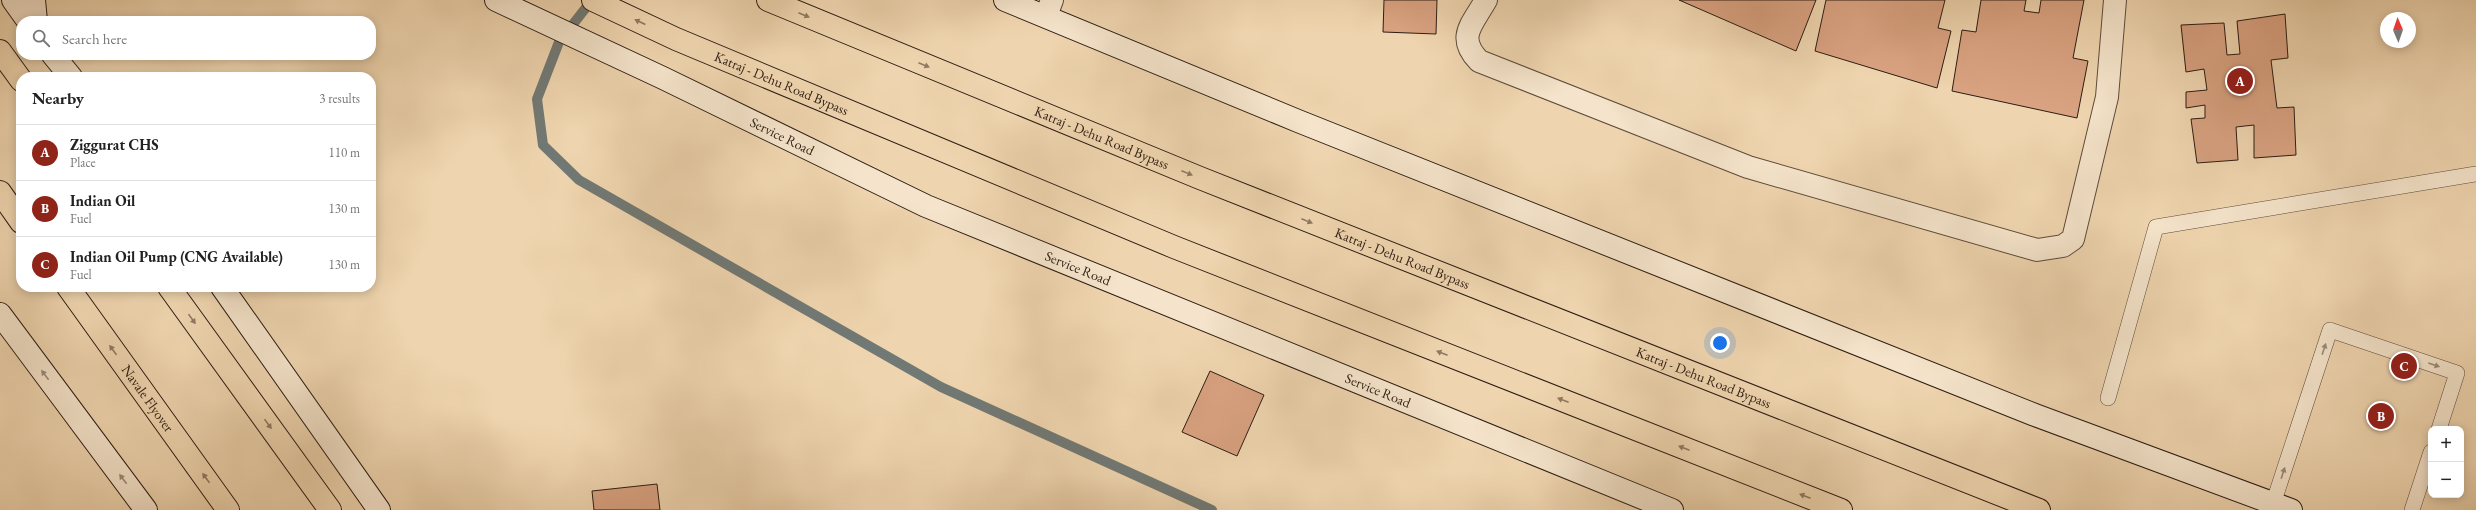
<!DOCTYPE html>
<html lang="en">
<head>
<meta charset="utf-8">
<style>
  :root { --surface:#fff; --page:#f6f6f6; --text:#222; --muted:#767676; --line:#e0e0e0; --accent:#8f2418 }
  body { margin:0; font-family:"EB Garamond",serif; background:var(--page); color:var(--text) }
  .controls { position:absolute; right:12px; bottom:12px; display:grid; overflow:hidden; border-radius:8px; box-shadow:0 2px 10px #0003 }
  .controls button { width:36px; height:36px; display:grid; place-items:center; padding:0; border:0; border-bottom:1px solid var(--line); background:var(--surface); color:var(--text); font:20px sans-serif }
  .compass { position:absolute; left:2380px; top:12px; width:36px; height:36px; border-radius:50%; background:var(--surface); box-shadow:0 2px 10px #0003; rotate:358deg }
  .you { position:absolute; left:1720px; top:343px; width:14px; height:14px; margin:-10px; border:3px solid #fff; border-radius:50%; background:#1a73e8; box-shadow:0 0 0 6px #1a73e833 }
  .badge { display:grid; place-items:center; width:26px; height:26px; border-radius:50%; background:var(--accent); color:#fff; font-size:13px; font-weight:700 }
  .pin { position:absolute; translate:-50% -50%; border:2px solid #fff; box-shadow:0 1px 4px #0006 }
  .list { margin:0; padding:0; list-style:none }
  h2 { display:flex; justify-content:space-between; align-items:center; height:52px; margin:0; padding:0 16px; font-size:17px }
  h2 small { font-size:13px; font-weight:400; color:var(--muted) }
  .list li { display:grid; grid-template-columns:26px 1fr auto; gap:12px; align-items:center; box-sizing:border-box; height:56px; padding:0 16px; border-top:1px solid var(--line) }
  .list b { display:block; font-size:15px; white-space:nowrap }
  .list p { margin:0; font-size:13px; white-space:nowrap; color:var(--muted) }
  .list em { font-size:13px; font-style:normal; color:var(--muted) }
  .icon { flex:none; width:22px; height:22px; fill:none; stroke:currentColor; stroke-width:2; stroke-linecap:round; stroke-linejoin:round }
  .map { position:relative; flex:none; width:2476px; height:510px; overflow:hidden }
  .search { position:absolute; background:var(--surface); box-shadow:0 2px 10px #0003; left:16px; top:16px; width:360px; height:44px; display:flex; align-items:center; gap:10px; box-sizing:border-box; padding:0 14px; border-radius:16px; color:var(--muted); font-size:15px }
  .panel { position:absolute; background:var(--surface); box-shadow:0 2px 10px #0003; left:16px; top:72px; width:360px; height:220px; border-radius:16px }
  .map>svg:first-child { display:block }
  .lines { fill:none; stroke-linecap:round; stroke-linejoin:round }
  .stream { stroke:#717975; stroke-width:10 }
  .building { fill:#d9a281; stroke:#2d1d14 }
  .lane-casing { stroke:#5e4b3b; stroke-width:16 }
  .street-casing { stroke:#5e4b3b; stroke-width:24 }
  .secondary-casing { stroke:#2d1d14; stroke-width:24 }
  .highway-casing { stroke:#2d1d14; stroke-width:24 }
  .lane { stroke:#f5e4cb; stroke-width:15 }
  .street { stroke:#f5e4cb; stroke-width:22 }
  .secondary { stroke:#f5e4cb; stroke-width:22 }
  .highway { stroke:#efd5af; stroke-width:22 }
  .oneway { fill:#8e7962 }
  .oneway2 { fill:#9b8a79 }
  .labels { text-anchor:middle; stroke-width:4; stroke-linejoin:round; paint-order:stroke }
  .street-label { font-size:14px; fill:#2d1d14; stroke:#f5e4cb }
</style>
</head>
<body>
<div class="map">
<svg width="2476" height="510" viewBox="0 0 2476 510">
  <rect width="100%" height="100%" fill="#efd5af"/>
  <filter id="stains"><feTurbulence type="fractalNoise" baseFrequency=".005" numOctaves="4"/><feColorMatrix values="0 0 0 0 .2 0 0 0 0 .09 0 0 0 0 .02 0 0 0 .5 -.17"/></filter>
  <radialGradient id="worn" r=".72"><stop offset=".6" stop-color="#630" stop-opacity="0"/><stop offset="1" stop-color="#630" stop-opacity=".3"/></radialGradient>
  <g class="lines">
    <path class="stream" d="M 592,0 L 559,42 L 537,99 L 543,145 L 579,180 L 941,387 L 1212,510"/>
  </g>
  <path class="building" d="M 1384,0 L 1437,0 L 1436,34 L 1383,32 Z
    M 1679,0 L 1816,0 L 1796,51 Z
    M 1826,0 L 1945,0 L 1938,28 L 1951,31 L 1937,88 L 1815,51 Z
    M 1981,0 L 2026,0 L 2024,11 L 2039,13 L 2041,0 L 2084,0 L 2073,58 L 2088,61 L 2077,118 L 1952,91 L 1962,30 L 1976,32 Z
    M 2285,14 L 2288,58 L 2271,60 L 2277,108 L 2294,107 L 2296,155 L 2254,158 L 2254,125 L 2236,127 L 2238,160 L 2197,163 L 2191,119 L 2205,118 L 2205,105 L 2186,108 L 2186,92 L 2207,90 L 2204,69 L 2186,72 L 2181,25 L 2224,23 L 2227,55 L 2240,54 L 2237,21 Z
    M 1210,371 L 1264,395 L 1237,456 L 1182,432 Z
    M 657,484 L 660,510 L 594,510 L 592,491 Z"/>
  <g class="lines">
    <defs>
      <path id="lane" d="M 2108,398 L 2156,227 L 2476,174
        M 2271,510 L 2330,330 L 2457,373 L 2439,429
        M 2412,510 L 2431,452"/>
      <path id="street" d="M 1486,0 C 1472,25 1456,37 1479,61 L 1748,167 L 2037,250 L 2063,246 L 2073,239 L 2107,97 L 2115,0
        M 1046,16 L 1052,0"/>
      <g id="secondary">
        <path d="M 13,0 L 28,21"/>
        <path d="M 34,0 L 36,21"/>
        <path id="s1" d="M 496,0 L 663,78 L 926,206 L 1672,510"/>
        <path d="M 1005,0 L 1298,121 L 2035,415 L 2291,510"/>
        <path d="M 53,55 L 71,77"/>
        <path d="M 222,287 L 379,510"/>
        <path d="M 0,314 L 146,510"/>
      </g>
      <g id="highway">
        <path id="s2" d="M 593,0 L 676,39 L 1174,247 L 1841,510"/>
        <path id="s3" d="M 768,0 L 1200,178 L 2039,510"/>
        <path d="M 0,51 L 21,80"/>
        <path d="M 0,192 L 21,222"/>
        <path id="s4" d="M 68,287 L 228,510"/>
        <path d="M 169,287 L 330,510"/>
      </g>
    </defs>
    <use href="#lane" class="lane-casing"/>
    <use href="#street" class="street-casing"/>
    <use href="#secondary" class="secondary-casing"/>
    <use href="#highway" class="highway-casing"/>
    <use href="#lane" class="lane"/>
    <use href="#street" class="street"/>
    <use href="#secondary" class="secondary"/>
    <use href="#highway" class="highway"/>
  </g>
  <defs><path id="oneway-solid" d="M-6-.8H1V-3.2L6.5 0L1 3.2V.8H-6Z"/></defs>
  <g class="oneway">
    <use href="#oneway-solid" transform="translate(804 15) rotate(23)"/>
    <use href="#oneway-solid" transform="translate(640 22) rotate(-155)"/>
    <use href="#oneway-solid" transform="translate(924 65) rotate(23)"/>
    <use href="#oneway-solid" transform="translate(1187 173) rotate(22)"/>
    <use href="#oneway-solid" transform="translate(1307 221) rotate(22)"/>
    <use href="#oneway-solid" transform="translate(192 319) rotate(54)"/>
    <use href="#oneway-solid" transform="translate(113 350) rotate(-126)"/>
    <use href="#oneway-solid" transform="translate(1442 353) rotate(-159)"/>
    <use href="#oneway-solid" transform="translate(1563 400) rotate(-159)"/>
    <use href="#oneway-solid" transform="translate(268 424) rotate(54)"/>
    <use href="#oneway-solid" transform="translate(1684 448) rotate(-159)"/>
    <use href="#oneway-solid" transform="translate(206 478) rotate(-126)"/>
    <use href="#oneway-solid" transform="translate(1805 496) rotate(-159)"/>
  </g>
  <g class="oneway2">
    <use href="#oneway-solid" transform="translate(2324 349) rotate(-72)"/>
    <use href="#oneway-solid" transform="translate(2434 365) rotate(19)"/>
    <use href="#oneway-solid" transform="translate(45 375) rotate(-127)"/>
    <use href="#oneway-solid" transform="translate(2283 473) rotate(-72)"/>
    <use href="#oneway-solid" transform="translate(123 479) rotate(-127)"/>
  </g>
  <g class="labels">
    <g class="street-label">
      <text dy="5" stroke="none"><textPath href="#s2" startOffset="206">Katraj - Dehu Road Bypass</textPath></text>
      <text dy="5" stroke="none"><textPath href="#s1" startOffset="317">Service Road</textPath></text>
      <text dy="5" stroke="none"><textPath href="#s3" startOffset="361">Katraj - Dehu Road Bypass</textPath></text>
      <text dy="5" stroke="none"><textPath href="#s3" startOffset="685">Katraj - Dehu Road Bypass</textPath></text>
      <text dy="5" stroke="none"><textPath href="#s1" startOffset="641">Service Road</textPath></text>
      <text dy="5" stroke="none"><textPath href="#s3" startOffset="1009">Katraj - Dehu Road Bypass</textPath></text>
      <text dy="5" stroke="none"><textPath href="#s1" startOffset="965">Service Road</textPath></text>
      <text dy="5" stroke="none"><textPath href="#s4" startOffset="137">Navale Flyover</textPath></text>
    </g>
  </g>
  <rect width="100%" height="100%" filter="url(#stains)"/>
  <rect width="100%" height="100%" fill="url(#worn)"/>
</svg>
<div class="controls">
<button>+</button>
<button>−</button>
</div>
<svg class="compass" viewBox="-18 -18 36 36"><path d="M0-13l5 13h-10z" fill="#e53935"/><path d="M0 13l5-13h-10z" fill="#767676"/></svg>
<div class="you"></div>
<div class="pin badge" style="left:2240px;top:81px">A</div>
<div class="pin badge" style="left:2381px;top:416px">B</div>
<div class="pin badge" style="left:2404px;top:366px">C</div>
<div class="search"><svg class="icon" aria-label="search" viewBox="0 0 24 24"><circle cx="10" cy="10" r="6"/><path d="M15 15l6 6"/></svg>Search here</div>
<section class="panel">
<h2>Nearby<small>3 results</small></h2>
<ul class="list">
<li><span class="badge">A</span><div><b>Ziggurat CHS</b><p>Place</p></div><em>110 m</em></li>
<li><span class="badge">B</span><div><b>Indian Oil</b><p>Fuel</p></div><em>130 m</em></li>
<li><span class="badge">C</span><div><b>Indian Oil Pump (CNG Available)</b><p>Fuel</p></div><em>130 m</em></li>
</ul>
</section>
</div>
</body>
</html>
